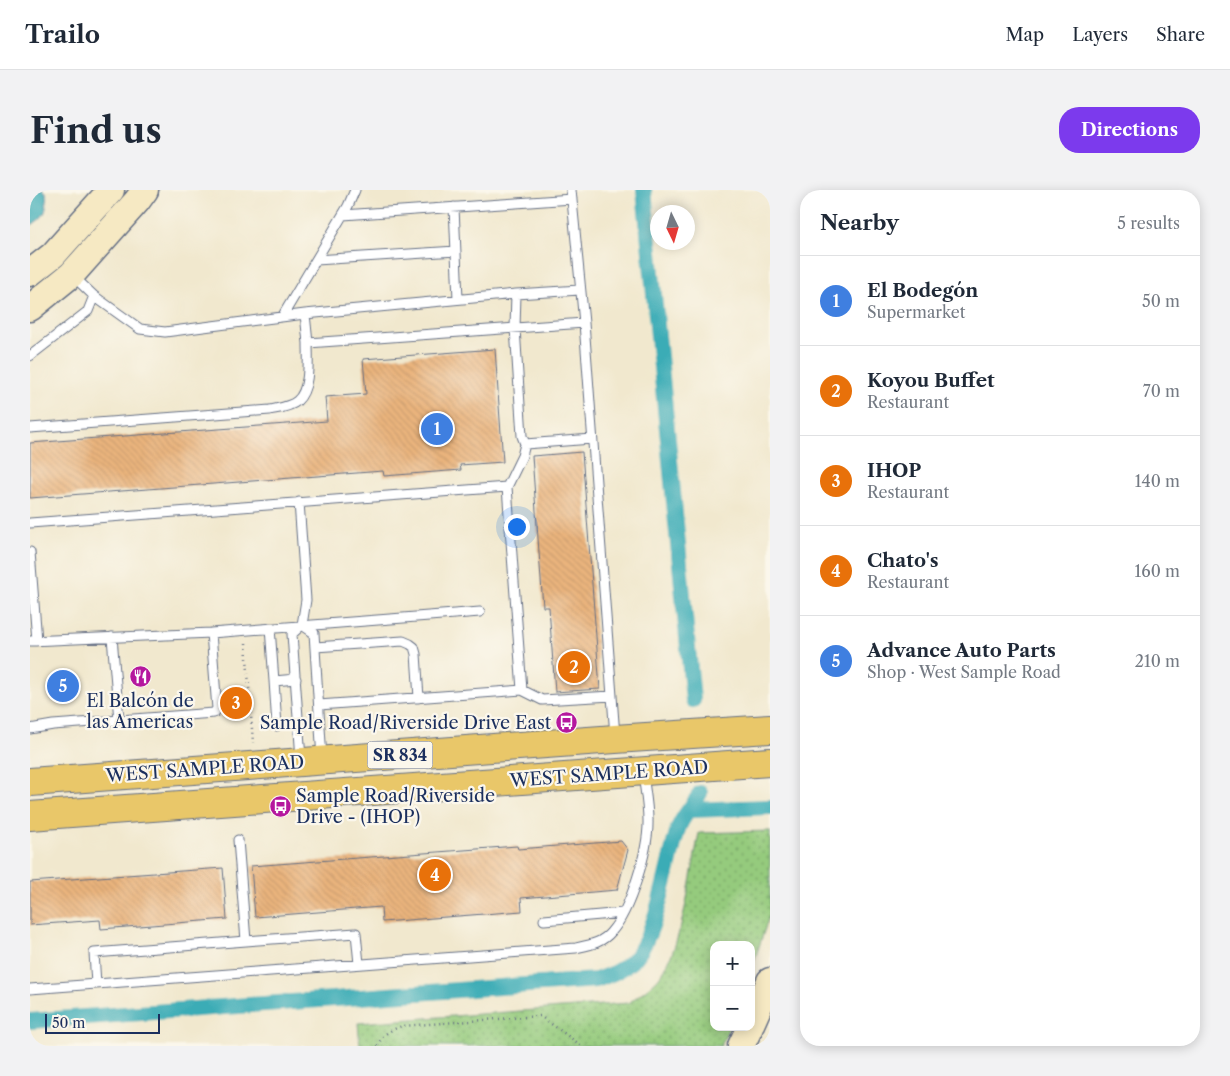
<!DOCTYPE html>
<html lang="en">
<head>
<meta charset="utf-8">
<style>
  :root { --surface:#fff; --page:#f2f2f3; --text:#1f2937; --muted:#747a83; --line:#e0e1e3; --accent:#7c3aed }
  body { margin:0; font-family:"Libre Caslon Text",serif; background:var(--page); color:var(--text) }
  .controls { position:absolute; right:15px; bottom:15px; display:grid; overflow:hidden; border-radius:10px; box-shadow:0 2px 12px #0003 }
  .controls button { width:45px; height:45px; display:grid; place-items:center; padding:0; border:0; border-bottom:1px solid var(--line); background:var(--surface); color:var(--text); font:25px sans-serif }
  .compass { position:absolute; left:620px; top:15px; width:45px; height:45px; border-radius:50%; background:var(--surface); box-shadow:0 2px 12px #0003; rotate:175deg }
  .scale { position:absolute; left:15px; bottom:12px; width:115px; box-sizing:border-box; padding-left:5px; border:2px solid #1b2f5e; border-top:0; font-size:14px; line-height:18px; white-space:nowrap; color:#1b2f5e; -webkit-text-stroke:4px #fbf7ec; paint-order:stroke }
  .you { position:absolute; left:486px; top:336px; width:18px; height:18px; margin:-12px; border:4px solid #fff; border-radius:50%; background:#1a73e8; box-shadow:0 0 0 8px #1a73e833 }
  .badge { display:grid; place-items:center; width:32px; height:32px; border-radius:50%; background:var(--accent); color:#fff; font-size:16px; font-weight:700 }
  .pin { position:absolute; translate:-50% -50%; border:2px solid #fff; box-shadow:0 1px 5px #0006 }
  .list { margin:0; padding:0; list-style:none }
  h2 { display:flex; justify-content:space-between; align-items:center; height:65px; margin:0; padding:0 20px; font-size:21px }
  h2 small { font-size:16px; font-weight:400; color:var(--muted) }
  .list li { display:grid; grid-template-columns:32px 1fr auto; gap:15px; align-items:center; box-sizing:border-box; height:90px; padding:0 20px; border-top:1px solid var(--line) }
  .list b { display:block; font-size:19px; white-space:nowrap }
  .list p { margin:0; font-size:16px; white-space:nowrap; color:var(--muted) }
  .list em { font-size:16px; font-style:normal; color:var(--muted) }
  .map { position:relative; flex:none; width:740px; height:856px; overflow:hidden; border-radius:20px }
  header { display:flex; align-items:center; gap:30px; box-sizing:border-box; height:70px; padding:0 25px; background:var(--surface); border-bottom:1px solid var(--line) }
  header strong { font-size:24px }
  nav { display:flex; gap:28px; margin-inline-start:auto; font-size:18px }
  .intro { display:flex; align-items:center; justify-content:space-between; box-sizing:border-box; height:120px; padding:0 30px }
  h1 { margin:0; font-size:35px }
  .button { padding:12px 22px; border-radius:20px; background:var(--accent); color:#fff; font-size:18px; font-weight:700 }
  main { display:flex; gap:30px; padding:0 30px }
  aside { flex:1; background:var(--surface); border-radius:20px; box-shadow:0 2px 12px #0003 }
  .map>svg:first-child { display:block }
  .park { fill:url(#park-dots); stroke:#587d6e }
  .water { fill:#3bacb6; stroke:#2b6e8a }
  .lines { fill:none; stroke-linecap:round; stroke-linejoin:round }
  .canal { stroke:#3bacb6; stroke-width:16 }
  .building { fill:url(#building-back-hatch) }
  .lane-casing { stroke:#667085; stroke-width:11 }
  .secondary-casing { stroke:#667085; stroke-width:29 }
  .primary-casing { stroke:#667085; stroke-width:30 }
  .path { stroke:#667085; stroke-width:2.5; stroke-dasharray:1 4; stroke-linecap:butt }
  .lane { stroke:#fff; stroke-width:9 }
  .secondary { stroke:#f6e9c3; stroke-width:26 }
  .primary { stroke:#e9c769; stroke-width:28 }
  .labels { text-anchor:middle; stroke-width:4.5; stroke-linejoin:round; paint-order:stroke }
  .shield { fill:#fbf7ec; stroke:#5e6b89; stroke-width:1 }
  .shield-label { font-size:16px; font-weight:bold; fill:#1b2f5e }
  .poi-label { font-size:18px; fill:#1b2f5e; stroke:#fbf7ec }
  .street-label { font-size:18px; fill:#1b2f5e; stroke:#fbf7ec }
</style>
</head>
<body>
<header>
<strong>Trailo</strong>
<nav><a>Map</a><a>Layers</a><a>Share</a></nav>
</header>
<div class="intro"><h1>Find us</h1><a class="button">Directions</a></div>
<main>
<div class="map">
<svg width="740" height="856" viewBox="0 0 740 856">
  <defs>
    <pattern id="park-dots" width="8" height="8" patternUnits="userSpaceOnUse" patternTransform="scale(1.25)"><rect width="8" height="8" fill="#95cb7d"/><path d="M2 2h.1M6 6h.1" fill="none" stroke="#79a56a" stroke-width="1.8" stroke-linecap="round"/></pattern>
    <pattern id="building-back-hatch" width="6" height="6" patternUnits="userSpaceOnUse" patternTransform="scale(1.25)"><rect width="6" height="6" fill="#eab47d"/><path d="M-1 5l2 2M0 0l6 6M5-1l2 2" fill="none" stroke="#c89b6e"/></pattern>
  </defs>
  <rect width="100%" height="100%" fill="#fbf7ec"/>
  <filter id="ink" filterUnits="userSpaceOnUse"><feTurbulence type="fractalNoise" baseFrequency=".02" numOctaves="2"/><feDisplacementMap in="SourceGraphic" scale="10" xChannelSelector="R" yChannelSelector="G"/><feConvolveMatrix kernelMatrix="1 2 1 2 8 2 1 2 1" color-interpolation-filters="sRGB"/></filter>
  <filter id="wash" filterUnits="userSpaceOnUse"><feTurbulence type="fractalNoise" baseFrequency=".0096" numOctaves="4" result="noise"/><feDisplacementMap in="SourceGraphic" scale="20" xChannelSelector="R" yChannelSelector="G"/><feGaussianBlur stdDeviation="1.12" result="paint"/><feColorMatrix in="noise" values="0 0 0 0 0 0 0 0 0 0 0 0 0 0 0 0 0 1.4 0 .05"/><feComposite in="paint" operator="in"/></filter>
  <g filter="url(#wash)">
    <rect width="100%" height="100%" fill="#f1e8ce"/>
    <path class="park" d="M 740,641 L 740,723 L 721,781 L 721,755 L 684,755 L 684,837 L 699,837 L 691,856 L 330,856 L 328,833 L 599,813 C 609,804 624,795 631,785 C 653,753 661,682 669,643 Z"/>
    <path class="water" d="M 0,0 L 13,0 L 16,2 C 17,21 17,25 0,36 Z"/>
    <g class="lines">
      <path class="canal" d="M 614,0 L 663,510
        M 660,620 L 740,617
        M 0,831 L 566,790 C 579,785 591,781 602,771 C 626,750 638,671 648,639 C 652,626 664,615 670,603"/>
    </g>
    <g id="blocks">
      <path class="building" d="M 465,159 L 473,272 L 430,275 L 431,280 L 354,286 L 353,281 L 0,308 L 0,253 L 297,231 L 295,207 L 336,204 L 333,169 Z
        M 552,262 L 570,499 L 525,502 L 519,417 L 513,417 L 502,266 Z
        M 591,651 L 598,660 L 587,700 L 491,708 L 492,721 L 352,732 L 351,717 L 225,727 L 221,676 L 487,656 L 488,659 Z
        M 193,678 L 197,729 L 71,739 L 70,730 L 0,735 L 0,692 Z"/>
    </g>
  </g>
  <g filter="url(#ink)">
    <use href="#blocks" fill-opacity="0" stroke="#667085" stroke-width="1"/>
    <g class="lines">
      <defs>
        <path id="lane" d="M 541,0 L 554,133
          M 424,17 L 428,109
          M 313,25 L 542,9
          M 286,70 L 426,61
          M 42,85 L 64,106 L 110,139 L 135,142 L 275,124 L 278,153
          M 275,124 L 486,104
          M 252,127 L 318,16 L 325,0
          M 0,166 L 58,121 L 64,106
          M 0,238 L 240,220 C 249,218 260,217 267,211 C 281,199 278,169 278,153 L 554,133 L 585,546
          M 495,254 L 492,246 L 485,138 L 486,104 L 550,100
          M 477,297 L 492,266 L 495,254 L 562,249
          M 269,312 L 276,410 L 272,435 L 262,444 L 271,569
          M 0,333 L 477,297 L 492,500 L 289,515
          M 0,362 L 7,451
          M 272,435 L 284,443 L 292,569
          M 240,438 L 244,491 L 266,489
          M 82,447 L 89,530
          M 0,451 L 181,443 L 450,422
          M 285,457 L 373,451 L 380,454 L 384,457 L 386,464 L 389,508
          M 244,491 L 247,536
          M 492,500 L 512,510 L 582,506
          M 0,539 L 23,535 L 184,523 L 187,519 L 181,443
          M 514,730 L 593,723
          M 216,751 L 326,743 L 329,774
          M 66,794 L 64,763 L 216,751 L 208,650
          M 0,799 L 546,758 C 559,755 572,753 581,742 C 600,721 619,659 618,630 C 618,615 615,600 613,584"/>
        <path id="secondary" d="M 0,83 L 23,65 L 81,0
          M 0,118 L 42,84 L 107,11 L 115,0
          M 721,834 L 740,791
          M 711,856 L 720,837"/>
        <path id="primary" d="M 0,592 L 585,549 L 740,539
          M 0,626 L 740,572"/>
      </defs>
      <use href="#lane" class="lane-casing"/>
      <use href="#secondary" class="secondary-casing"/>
      <use href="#primary" class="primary-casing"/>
      <path class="path" d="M 216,453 L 223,553
        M 348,856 C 351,844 361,840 372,836 L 510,826 L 552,856"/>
      <use href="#lane" class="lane"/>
      <use href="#secondary" class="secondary"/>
      <use href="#primary" class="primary"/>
    </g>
  </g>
  <defs>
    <symbol id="restaurant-disc" viewBox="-11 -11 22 22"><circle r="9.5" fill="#b5179e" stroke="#fbf7ec"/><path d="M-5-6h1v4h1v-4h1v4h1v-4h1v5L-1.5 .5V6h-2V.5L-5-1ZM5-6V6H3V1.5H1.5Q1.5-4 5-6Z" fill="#fff"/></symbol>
    <symbol id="bus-disc" viewBox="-11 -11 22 22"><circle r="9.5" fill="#b5179e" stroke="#fbf7ec"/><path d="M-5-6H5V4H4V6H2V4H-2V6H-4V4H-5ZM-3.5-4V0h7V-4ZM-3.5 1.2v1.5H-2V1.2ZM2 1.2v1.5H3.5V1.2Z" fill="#fff"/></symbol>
  </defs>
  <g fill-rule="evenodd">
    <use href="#restaurant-disc" x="98" y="474" width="25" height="25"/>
    <use href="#bus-disc" x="524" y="520" width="25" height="25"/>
    <use href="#bus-disc" x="238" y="604" width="25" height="25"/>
  </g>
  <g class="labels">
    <rect class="shield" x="337.5" y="551.5" width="65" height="27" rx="4"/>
    <g class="shield-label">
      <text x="370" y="571">SR 834</text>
    </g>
    <g class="poi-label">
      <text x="110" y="517">El Balcón de<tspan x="110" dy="21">las Americas</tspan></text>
      <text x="521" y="539" text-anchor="end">Sample Road/Riverside Drive East</text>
      <text x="266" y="612" text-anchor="start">Sample Road/Riverside<tspan x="266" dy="21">Drive - (IHOP)</tspan></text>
    </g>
    <g class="street-label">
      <text transform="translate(175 579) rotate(-4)" y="6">WEST SAMPLE ROAD</text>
      <text transform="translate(579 584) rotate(-4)" y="6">WEST SAMPLE ROAD</text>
    </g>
  </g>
</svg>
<div class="controls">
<button>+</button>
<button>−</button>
</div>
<svg class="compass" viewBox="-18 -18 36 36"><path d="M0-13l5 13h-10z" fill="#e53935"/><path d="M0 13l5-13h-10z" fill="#747a83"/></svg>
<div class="scale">50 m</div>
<div class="you"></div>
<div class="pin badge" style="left:407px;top:239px;background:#3f7fe0">1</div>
<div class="pin badge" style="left:544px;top:477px;background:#e8710a">2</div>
<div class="pin badge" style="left:206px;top:513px;background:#e8710a">3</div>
<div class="pin badge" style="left:405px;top:685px;background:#e8710a">4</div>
<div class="pin badge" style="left:33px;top:496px;background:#3f7fe0">5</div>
</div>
<aside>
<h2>Nearby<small>5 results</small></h2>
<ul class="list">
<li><span class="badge" style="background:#3f7fe0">1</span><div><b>El Bodegón</b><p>Supermarket</p></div><em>50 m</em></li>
<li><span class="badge" style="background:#e8710a">2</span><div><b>Koyou Buffet</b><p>Restaurant</p></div><em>70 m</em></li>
<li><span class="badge" style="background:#e8710a">3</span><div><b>IHOP</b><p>Restaurant</p></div><em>140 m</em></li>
<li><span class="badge" style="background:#e8710a">4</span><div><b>Chato's</b><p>Restaurant</p></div><em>160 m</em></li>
<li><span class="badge" style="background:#3f7fe0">5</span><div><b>Advance Auto Parts</b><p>Shop · West Sample Road</p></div><em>210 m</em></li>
</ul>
</aside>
</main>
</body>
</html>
